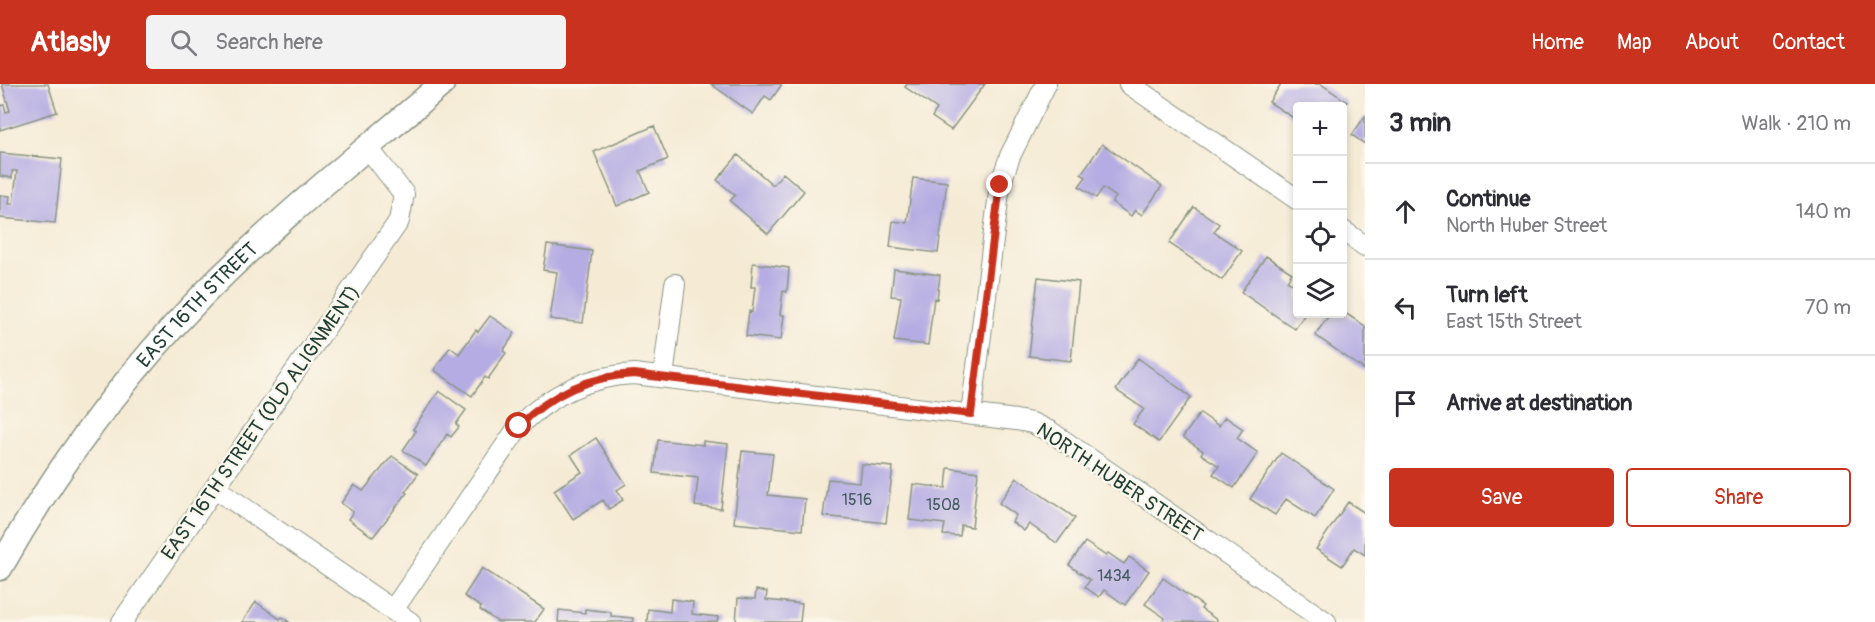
<!DOCTYPE html>
<html lang="en">
<head>
<meta charset="utf-8">
<style>
  :root { --surface:#fff; --page:#f2f2f3; --text:#2b2b33; --muted:#7c7c81; --line:#e1e1e2; --accent:#c8321e }
  body { margin:0; font-family:Pangolin,sans-serif; background:var(--page); color:var(--text) }
  .controls { position:absolute; right:18px; top:18px; display:grid; overflow:hidden; border-radius:6px; box-shadow:0 3px 9px #0003 }
  .controls button { width:54px; height:54px; display:grid; place-items:center; padding:0; border:0; border-bottom:2px solid var(--line); background:var(--surface); color:var(--text); font:30px sans-serif }
  .stop { position:absolute; width:18px; height:18px; margin:-14px; border:4px solid #c8321e; border-radius:50%; background:#fff }
  .stop.end { background:#c8321e; border-color:#fff; box-shadow:0 2px 6px #0008 }
  .list { margin:0; padding:0; list-style:none }
  h2 { display:flex; justify-content:space-between; align-items:center; height:78px; margin:0; padding:0 24px; font-size:26px }
  h2 small { font-size:20px; font-weight:400; color:var(--muted) }
  .list li { display:grid; grid-template-columns:39px 1fr auto; gap:18px; align-items:center; box-sizing:border-box; height:96px; padding:0 24px; border-top:2px solid var(--line) }
  .list b { display:block; font-size:22px; white-space:nowrap }
  .list p { margin:0; font-size:20px; white-space:nowrap; color:var(--muted) }
  .list em { font-size:20px; font-style:normal; color:var(--muted) }
  .actions { display:flex; gap:12px; padding:18px 24px }
  .actions a { flex:1; padding:14px 0; border:2px solid var(--accent); border-radius:6px; text-align:center; font-size:21px; color:var(--accent) }
  .actions .main { background:var(--accent); color:#fff }
  .icon { flex:none; width:33px; height:33px; fill:none; stroke:currentColor; stroke-width:2; stroke-linecap:round; stroke-linejoin:round }
  .map { position:relative; flex:none; width:1365px; height:538px; overflow:hidden }
  header { display:flex; align-items:center; gap:36px; box-sizing:border-box; height:84px; padding:0 30px; background:var(--accent); color:#fff }
  header strong { font-size:28px }
  nav { display:flex; gap:33px; margin-inline-start:auto; font-size:21px }
  .search { width:420px; height:54px; background:var(--page); display:flex; align-items:center; gap:15px; box-sizing:border-box; padding:0 21px; border-radius:6px; color:var(--muted); font-size:22px }
  main { display:flex }
  aside { flex:1; background:var(--surface) }
  .map>svg:first-child { display:block }
  .building { fill:#b4ace2 }
  .lines { fill:none; stroke-linecap:round; stroke-linejoin:round }
  .minor-casing { stroke:#8a9484; stroke-width:22 }
  .tertiary-casing { stroke:#8a9484; stroke-width:27 }
  .minor { stroke:#fff; stroke-width:20 }
  .tertiary { stroke:#fff; stroke-width:24 }
  .route { stroke:#c8321e; stroke-width:8 }
  .labels { text-anchor:middle; stroke-width:5; stroke-linejoin:round; paint-order:stroke }
  .number-label { font-size:16px; fill:#445960 }
  .street-label { font-size:20px; fill:#1f3d34; stroke:#fbf7ec }
</style>
</head>
<body>
<header>
<strong>Atlasly</strong>
<div class="search"><svg class="icon" aria-label="search" viewBox="0 0 24 24"><circle cx="10" cy="10" r="6"/><path d="M15 15l6 6"/></svg>Search here</div>
<nav><a>Home</a><a>Map</a><a>About</a><a>Contact</a></nav>
</header>
<main>
<div class="map">
<svg width="1365" height="538" viewBox="0 0 1365 538">
  <rect width="100%" height="100%" fill="#fbf7ec"/>
  <filter id="ink" filterUnits="userSpaceOnUse"><feTurbulence type="fractalNoise" baseFrequency=".0167" numOctaves="2"/><feDisplacementMap in="SourceGraphic" scale="12" xChannelSelector="R" yChannelSelector="G"/><feConvolveMatrix kernelMatrix="1 2 1 2 8 2 1 2 1" color-interpolation-filters="sRGB"/></filter>
  <filter id="wash" filterUnits="userSpaceOnUse"><feTurbulence type="fractalNoise" baseFrequency=".008" numOctaves="4" result="noise"/><feDisplacementMap in="SourceGraphic" scale="24" xChannelSelector="R" yChannelSelector="G"/><feGaussianBlur stdDeviation="1.35" result="paint"/><feColorMatrix in="noise" values="0 0 0 0 0 0 0 0 0 0 0 0 0 0 0 0 0 1.4 0 .05"/><feComposite in="paint" operator="in"/></filter>
  <g filter="url(#wash)">
    <rect width="100%" height="100%" fill="#f5ebd5"/>
    <g id="blocks">
      <path class="building" d="M 2,0 L 48,0 L 57,28 L 0,46 L 0,22 L 4,21 L 6,28 L 10,27 Z
        M 711,0 L 782,0 L 771,16 L 765,12 L 753,30 Z
        M 907,0 L 985,0 L 951,46 L 932,33 L 937,25 L 905,3 Z
        M 1281,0 L 1321,0 L 1347,18 L 1342,25 L 1342,22 L 1298,22 L 1298,31 L 1295,35 L 1269,18 Z
        M 1365,32 L 1365,60 L 1352,51 Z
        M 654,42 L 668,75 L 640,87 L 649,108 L 617,122 L 594,68 Z
        M 1102,60 L 1162,102 L 1142,131 L 1135,126 L 1131,132 L 1112,118 L 1116,113 L 1103,104 L 1096,114 L 1079,102 L 1086,93 L 1081,90 Z
        M 0,69 L 62,75 L 55,139 L 0,134 L 0,111 L 10,112 L 9,120 L 13,120 L 17,87 L 12,87 L 12,94 L 0,92 Z
        M 738,71 L 773,101 L 783,89 L 804,107 L 768,150 L 730,117 L 735,111 L 717,96 Z
        M 913,94 L 947,98 L 938,169 L 890,163 L 893,137 L 907,139 Z
        M 1194,123 L 1219,140 L 1214,148 L 1242,167 L 1222,196 L 1169,159 Z
        M 547,161 L 592,167 L 583,239 L 550,235 L 557,188 L 543,186 Z
        M 1266,172 L 1292,189 L 1287,197 L 1298,204 L 1298,230 L 1305,230 L 1295,245 L 1241,208 Z
        M 753,179 L 789,184 L 787,208 L 783,207 L 780,231 L 784,231 L 781,256 L 746,252 L 749,227 L 752,228 L 755,203 L 751,203 Z
        M 894,185 L 940,191 L 937,215 L 934,214 L 928,261 L 894,257 L 901,213 L 891,212 Z
        M 1038,193 L 1079,198 L 1071,277 L 1029,272 Z
        M 1342,227 L 1365,242 L 1365,286 L 1315,251 L 1330,230 L 1342,230 Z
        M 490,232 L 515,249 L 503,267 L 506,269 L 488,295 L 485,293 L 472,312 L 434,286 L 450,263 L 459,270 L 476,246 L 478,248 Z
        M 1138,274 L 1191,313 L 1159,358 L 1133,340 L 1144,325 L 1116,306 Z
        M 439,307 L 466,326 L 456,340 L 459,343 L 451,353 L 447,350 L 426,382 L 403,366 L 416,347 L 413,345 Z
        M 1200,329 L 1219,342 L 1225,333 L 1243,345 L 1237,354 L 1258,369 L 1234,404 L 1213,390 L 1219,382 L 1201,370 L 1203,367 L 1183,353 Z
        M 596,354 L 626,400 L 617,406 L 623,416 L 609,425 L 603,416 L 573,435 L 554,406 L 582,388 L 571,371 Z
        M 658,356 L 703,361 L 703,357 L 728,360 L 721,425 L 695,422 L 698,394 L 654,389 Z
        M 742,367 L 773,370 L 768,411 L 805,415 L 802,446 L 734,439 Z
        M 1281,369 L 1334,405 L 1315,434 L 1286,415 L 1275,431 L 1250,415 Z
        M 392,372 L 418,390 L 405,408 L 407,409 L 373,453 L 348,435 L 353,428 L 341,419 L 354,401 L 363,407 Z
        M 861,380 L 893,383 L 886,439 L 823,432 L 828,395 L 859,398 Z
        M 948,384 L 978,388 L 972,443 L 961,441 L 960,452 L 943,451 L 945,440 L 909,436 L 913,400 L 946,404 Z
        M 1017,394 L 1075,434 L 1057,459 L 1029,440 L 1024,447 L 1012,438 L 1016,431 L 999,419 Z
        M 1348,418 L 1365,429 L 1365,471 L 1354,464 L 1342,482 L 1316,465 Z
        M 1085,458 L 1106,472 L 1108,469 L 1124,480 L 1129,473 L 1149,487 L 1125,521 L 1104,506 L 1099,513 L 1085,503 L 1090,496 L 1069,481 Z
        M 482,484 L 544,525 L 535,538 L 498,538 L 480,526 L 481,523 L 464,512 Z
        M 1163,494 L 1203,522 L 1201,525 L 1217,536 L 1216,538 L 1163,538 L 1165,534 L 1145,520 Z
        M 756,506 L 767,508 L 766,516 L 802,520 L 800,538 L 736,538 L 738,514 L 755,515 Z
        M 671,515 L 693,518 L 692,530 L 718,533 L 717,538 L 647,538 L 648,525 L 670,528 Z
        M 256,518 L 280,535 L 282,533 L 289,538 L 242,538 Z
        M 585,525 L 611,528 L 611,532 L 633,534 L 633,538 L 558,538 L 559,526 L 585,529 Z"/>
    </g>
  </g>
  <g filter="url(#ink)">
    <use href="#blocks" fill-opacity="0" stroke="#8a9484" stroke-width="1.5"/>
    <g class="lines">
      <defs>
        <path id="minor" d="M 1129,0 L 1298,116
          M 1342,146 L 1365,162
          M 663,293 L 675,200
          M 971,330 L 1000,101 L 1010,72 L 1046,0
          M 215,404 L 410,538
          M 393,526 L 519,342 C 551,310 588,292 634,290 L 1016,336 L 1032,339 L 1051,348 L 1326,538
          M 122,538 L 399,137 L 404,110 L 368,64"/>
        <g id="tertiary">
          <path id="s1" d="M 0,484 C 55,386 122,295 200,214 C 275,137 361,70 442,0"/>
        </g>
      </defs>
      <use href="#minor" class="minor-casing"/>
      <use href="#tertiary" class="tertiary-casing"/>
      <use href="#minor" class="minor"/>
      <use href="#tertiary" class="tertiary"/>
    </g>
  </g>
  <g class="lines" filter="url(#ink)">
    <path class="route" d="M 519,342 C 551,310 588,292 634,290 L 971,330 L 1000,101"/>
  </g>
  <g class="labels">
    <g class="number-label">
      <text x="857" y="421">1516</text>
      <text x="943" y="426">1508</text>
      <text x="1114" y="497">1434</text>
    </g>
    <g class="street-label">
      <text dy="7" stroke="none"><textPath href="#s1" startOffset="330">EAST 16TH STREET</textPath></text>
      <text transform="translate(260 338) rotate(-55)" y="7">EAST 16TH STREET (OLD ALIGNMENT)</text>
      <text transform="translate(1120 398) rotate(34)" y="7">NORTH HUBER STREET</text>
    </g>
  </g>
</svg>
<div class="controls">
<button>+</button>
<button>−</button>
<button><svg class="icon" aria-label="locate" viewBox="0 0 24 24"><circle cx="12" cy="12" r="6"/><path d="M12 2v4M12 18v4M2 12h4M18 12h4"/></svg></button>
<button><svg class="icon" aria-label="layers" viewBox="0 0 24 24"><path d="M12 4l9 5-9 5-9-5zM3 14l9 5 9-5"/></svg></button>
</div>
<div class="stop" style="left:519px;top:342px"></div>
<div class="stop end" style="left:1000px;top:101px"></div>
</div>
<aside>
<h2>3 min<small>Walk · 210 m</small></h2>
<ul class="list">
<li><svg class="icon" aria-label="ahead" viewBox="0 0 24 24"><path d="M12 20V5M6 11l6-6 6 6"/></svg><div><b>Continue</b><p>North Huber Street</p></div><em>140 m</em></li>
<li><svg class="icon" aria-label="left" viewBox="0 0 24 24"><path d="M17 20v-9H6M10 6l-5 5 5 5"/></svg><div><b>Turn left</b><p>East 15th Street</p></div><em>70 m</em></li>
<li><svg class="icon" aria-label="arrive" viewBox="0 0 24 24"><path d="M6 21V4h12l-3 4 3 4H6"/></svg><div><b>Arrive at destination</b></div></li>
</ul>
<div class="actions"><a class="main">Save</a><a>Share</a></div>
</aside>
</main>
</body>
</html>
